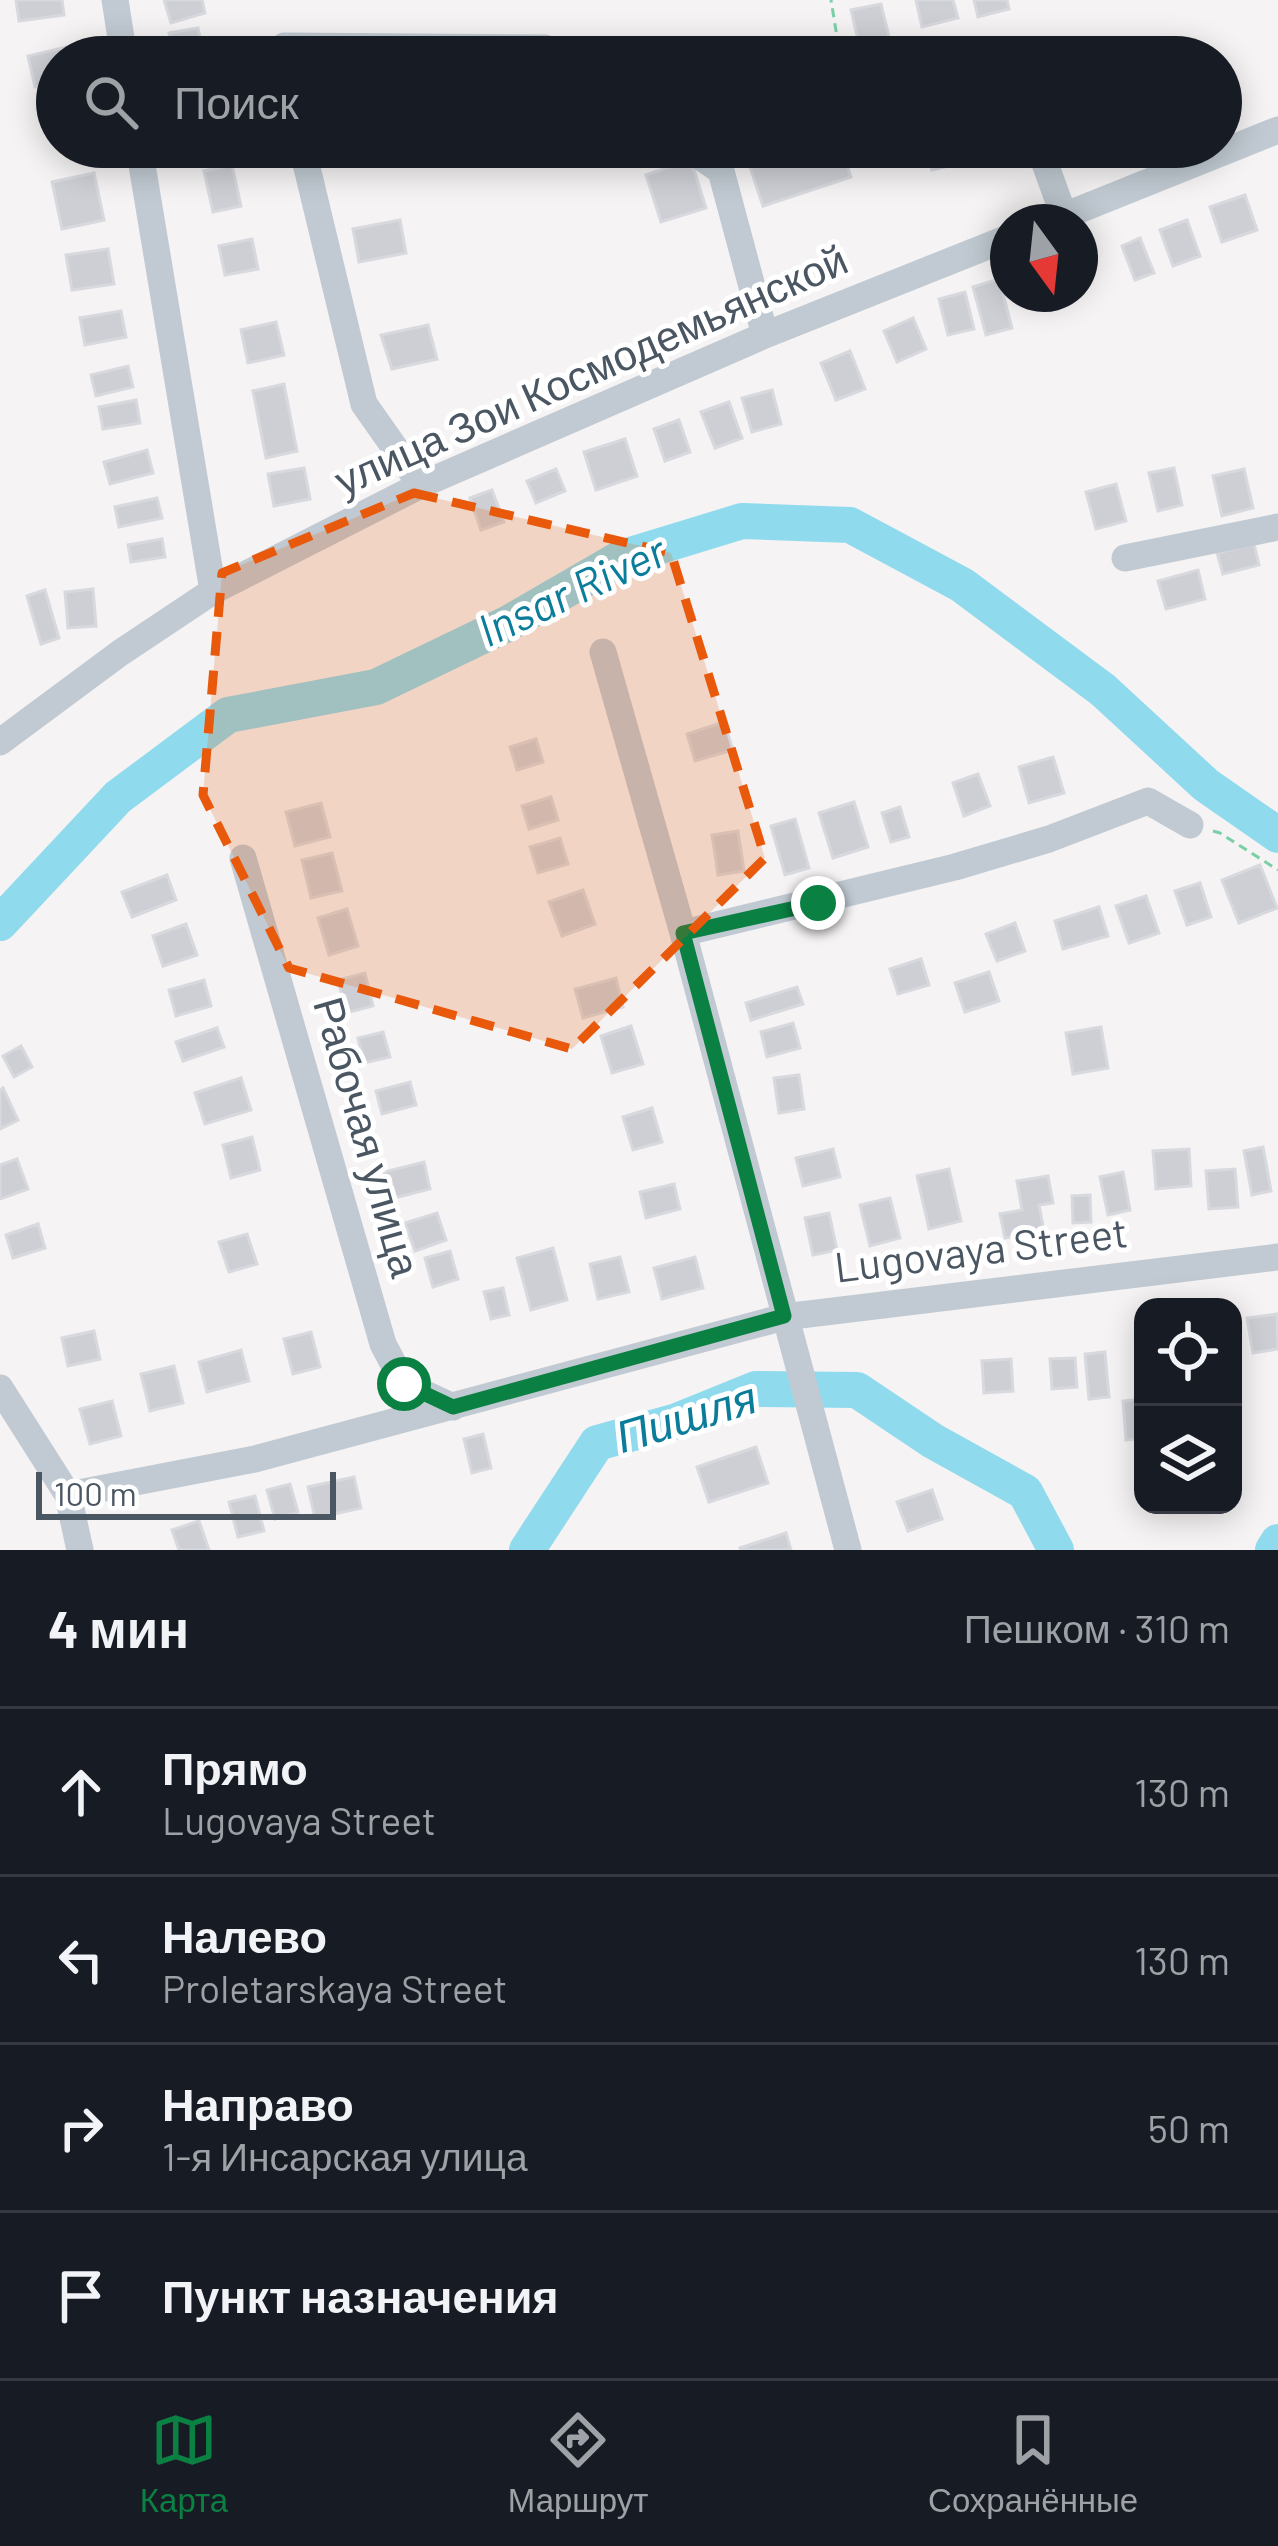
<!DOCTYPE html>
<html lang="ru">
<head>
<meta charset="utf-8">
<style>
  :root { --surface:#171b24; --page:#242831; --text:#f1f3f6; --muted:#9ea1a6; --line:#363941; --accent:#0b8043 }
  body { margin:0; font-family:Barlow,sans-serif; background:var(--page); color:var(--text) }
  .controls { position:absolute; right:36px; bottom:36px; display:grid; overflow:hidden; border-radius:24px; box-shadow:0 6px 30px #0003 }
  .controls button { width:108px; height:108px; display:grid; place-items:center; padding:0; border:0; border-bottom:3px solid var(--line); background:var(--surface); color:var(--text); font:60px sans-serif }
  .compass { position:absolute; left:990px; top:204px; width:108px; height:108px; border-radius:50%; background:var(--surface); box-shadow:0 6px 30px #0003; rotate:165deg }
  .scale { position:absolute; left:36px; bottom:30px; width:300px; box-sizing:border-box; padding-left:12px; border:6px solid #4a5661; border-top:0; font-size:33px; line-height:42px; white-space:nowrap; color:#4a5661; -webkit-text-stroke:9px #fff; paint-order:stroke }
  .stop { position:absolute; width:36px; height:36px; margin:-27px; border:9px solid #0b8043; border-radius:50%; background:#fff }
  .stop.end { background:#0b8043; border-color:#fff; box-shadow:0 3px 12px #0008 }
  .list { margin:0; padding:0; list-style:none }
  h2 { display:flex; justify-content:space-between; align-items:center; height:156px; margin:0; padding:0 48px; font-size:51px }
  h2 small { font-size:39px; font-weight:400; color:var(--muted) }
  .list li { display:grid; grid-template-columns:78px 1fr auto; gap:36px; align-items:center; box-sizing:border-box; height:168px; padding:0 48px; border-top:3px solid var(--line) }
  .list b { display:block; font-size:45px; white-space:nowrap }
  .list p { margin:0; font-size:39px; white-space:nowrap; color:var(--muted) }
  .list em { font-size:39px; font-style:normal; color:var(--muted) }
  .icon { flex:none; width:66px; height:66px; fill:none; stroke:currentColor; stroke-width:2; stroke-linecap:round; stroke-linejoin:round }
  .map { position:relative; flex:none; width:1278px; height:1550px; overflow:hidden }
  .search { position:absolute; background:var(--surface); box-shadow:0 6px 30px #0003; left:36px; right:36px; top:36px; height:132px; display:flex; align-items:center; gap:30px; box-sizing:border-box; padding:0 42px; border-radius:66px; color:var(--muted); font-size:45px }
  .sheet { height:828px; background:var(--surface) }
  nav { display:flex; justify-content:space-around; align-items:center; box-sizing:border-box; height:168px; border-top:3px solid var(--line); background:var(--surface); font-size:33px; color:var(--muted) }
  nav a { display:grid; justify-items:center; gap:6px }
  nav .on { color:var(--accent) }
  .map>svg:first-child { display:block }
  .lines { fill:none; stroke-linecap:round; stroke-linejoin:round }
  .river { stroke:#90daee; stroke-width:36 }
  .building { fill:#cdcfd5; stroke:#d7d9de; stroke-width:3 }
  .path { stroke:#7ad0a6; stroke-width:3; stroke-dasharray:9 6; stroke-linecap:butt }
  .minor { stroke:#c1cad2; stroke-width:27 }
  .route { stroke:#0b8043; stroke-width:15 }
  .marked { fill:#e8590c; fill-opacity:0.2; stroke:#e8590c; stroke-width:9; stroke-dasharray:24 15; stroke-linejoin:round }
  .labels { text-anchor:middle; stroke-width:10; stroke-linejoin:round; paint-order:stroke }
  .street-label { font-size:42px; fill:#4a5661; stroke:#fff }
  .water-label { font-size:45px; font-style:italic; fill:#0c7c9b; stroke:#fff }
</style>
</head>
<body>
<div class="map">
<svg width="1278" height="1550" viewBox="0 0 1278 1550">
  <rect width="100%" height="100%" fill="#f5f3f3"/>
  <g class="lines">
    <path class="river" d="M 0,923 L 118,797 L 228,715 L 376,687 L 509,623 L 621,558 L 742,521 L 850,525 L 962,585 L 1103,690 L 1206,785 L 1278,835
      M 527,1550 L 597,1443 L 677,1421 L 756,1389 L 857,1390 L 933,1441 L 1025,1492 L 1056,1550
      M 1273,1550 L 1278,1542"/>
  </g>
  <path class="building" d="M 16,0 L 62,0 L 64,15 L 19,21 Z
    M 164,0 L 202,0 L 205,13 L 171,23 Z
    M 916,0 L 953,0 L 958,18 L 922,27 Z
    M 974,0 L 1007,0 L 1009,9 L 978,17 Z
    M 881,4 L 891,45 L 861,52 L 851,10 Z
    M 198,28 L 203,52 L 174,57 L 169,33 Z
    M 71,46 L 73,57 L 57,57 L 57,82 L 35,87 L 28,56 Z
    M 769,147 L 841,147 L 851,177 L 763,206 L 746,155 Z
    M 926,147 L 979,147 L 982,158 L 932,170 Z
    M 691,160 L 706,208 L 661,222 L 646,175 Z
    M 232,165 L 241,206 L 213,212 L 204,171 Z
    M 94,173 L 104,220 L 62,229 L 52,182 Z
    M 1245,195 L 1257,230 L 1222,242 L 1210,207 Z
    M 400,220 L 406,253 L 359,262 L 353,229 Z
    M 1187,220 L 1200,256 L 1173,266 L 1160,230 Z
    M 1140,238 L 1154,273 L 1135,280 L 1122,246 Z
    M 252,239 L 258,269 L 225,275 L 219,246 Z
    M 108,249 L 114,284 L 72,290 L 66,255 Z
    M 999,279 L 1012,328 L 986,335 L 973,287 Z
    M 965,292 L 974,329 L 948,335 L 939,299 Z
    M 121,311 L 126,337 L 85,345 L 80,318 Z
    M 913,318 L 926,349 L 897,362 L 884,331 Z
    M 276,322 L 284,355 L 248,363 L 241,330 Z
    M 428,325 L 437,359 L 392,369 L 381,335 Z
    M 850,351 L 865,389 L 836,400 L 821,363 Z
    M 128,366 L 133,387 L 96,396 L 91,375 Z
    M 284,384 L 297,451 L 266,458 L 253,391 Z
    M 772,390 L 781,424 L 752,432 L 742,398 Z
    M 136,400 L 140,423 L 103,429 L 99,407 Z
    M 729,402 L 742,438 L 715,448 L 701,412 Z
    M 679,420 L 690,452 L 665,461 L 654,429 Z
    M 625,439 L 637,476 L 596,490 L 584,452 Z
    M 147,450 L 153,473 L 110,484 L 104,462 Z
    M 304,468 L 310,499 L 274,506 L 268,474 Z
    M 1174,468 L 1182,505 L 1158,511 L 1149,473 Z
    M 556,469 L 565,491 L 536,503 L 527,481 Z
    M 1244,469 L 1253,508 L 1222,516 L 1213,476 Z
    M 1116,484 L 1126,521 L 1096,529 L 1086,492 Z
    M 492,490 L 504,522 L 481,530 L 470,498 Z
    M 157,498 L 162,518 L 119,527 L 115,507 Z
    M 162,539 L 165,557 L 131,562 L 128,545 Z
    M 1254,544 L 1259,565 L 1223,574 L 1217,553 Z
    M 1198,570 L 1205,599 L 1166,609 L 1158,581 Z
    M 93,589 L 96,626 L 68,628 L 65,592 Z
    M 45,590 L 59,638 L 41,644 L 27,596 Z
    M 724,722 L 733,750 L 695,761 L 687,734 Z
    M 536,739 L 543,762 L 517,770 L 510,747 Z
    M 1053,757 L 1064,793 L 1029,803 L 1019,767 Z
    M 978,774 L 990,806 L 964,816 L 953,783 Z
    M 551,797 L 558,820 L 529,829 L 522,806 Z
    M 854,802 L 868,847 L 833,858 L 819,813 Z
    M 321,803 L 330,837 L 295,846 L 286,812 Z
    M 900,807 L 909,837 L 891,842 L 882,813 Z
    M 795,819 L 809,868 L 785,875 L 771,826 Z
    M 738,831 L 744,871 L 718,875 L 712,835 Z
    M 560,838 L 568,864 L 538,873 L 530,847 Z
    M 332,853 L 342,891 L 311,898 L 302,860 Z
    M 1260,865 L 1277,908 L 1239,923 L 1222,880 Z
    M 167,875 L 176,900 L 132,917 L 122,892 Z
    M 1200,883 L 1211,917 L 1187,925 L 1175,891 Z
    M 583,890 L 595,924 L 562,936 L 549,902 Z
    M 1146,896 L 1159,933 L 1129,943 L 1116,906 Z
    M 1099,907 L 1108,936 L 1063,949 L 1055,921 Z
    M 347,909 L 358,946 L 329,955 L 318,918 Z
    M 1015,923 L 1025,951 L 997,961 L 986,934 Z
    M 186,924 L 197,955 L 163,966 L 153,936 Z
    M 921,959 L 929,985 L 898,994 L 890,969 Z
    M 989,972 L 999,1001 L 965,1012 L 955,983 Z
    M 365,973 L 373,1006 L 346,1013 L 338,980 Z
    M 616,978 L 623,1007 L 583,1018 L 575,989 Z
    M 204,980 L 211,1006 L 176,1016 L 169,990 Z
    M 797,987 L 803,1004 L 751,1020 L 746,1003 Z
    M 793,1023 L 800,1048 L 767,1057 L 761,1032 Z
    M 631,1026 L 643,1064 L 612,1073 L 601,1036 Z
    M 1101,1027 L 1108,1068 L 1073,1074 L 1066,1033 Z
    M 217,1028 L 224,1047 L 183,1061 L 176,1042 Z
    M 383,1032 L 390,1057 L 364,1063 L 358,1038 Z
    M 21,1046 L 32,1067 L 14,1077 L 3,1056 Z
    M 799,1075 L 804,1109 L 779,1113 L 774,1078 Z
    M 241,1078 L 251,1110 L 205,1124 L 195,1093 Z
    M 410,1082 L 416,1105 L 382,1114 L 376,1091 Z
    M 3,1088 L 18,1120 L 0,1129 L 0,1090 Z
    M 652,1108 L 662,1142 L 633,1150 L 623,1117 Z
    M 252,1137 L 260,1170 L 231,1178 L 223,1145 Z
    M 1263,1147 L 1271,1191 L 1252,1195 L 1244,1151 Z
    M 833,1149 L 840,1177 L 803,1186 L 796,1158 Z
    M 1189,1149 L 1191,1186 L 1156,1189 L 1153,1151 Z
    M 17,1159 L 28,1189 L 0,1199 L 0,1165 Z
    M 424,1162 L 430,1189 L 391,1199 L 384,1172 Z
    M 949,1169 L 961,1221 L 929,1229 L 917,1176 Z
    M 1235,1169 L 1238,1207 L 1209,1209 L 1206,1171 Z
    M 1123,1172 L 1130,1210 L 1108,1215 L 1100,1177 Z
    M 1048,1176 L 1053,1203 L 1039,1205 L 1044,1231 L 1005,1238 L 1000,1214 L 1022,1210 L 1017,1181 Z
    M 674,1184 L 680,1209 L 646,1218 L 640,1192 Z
    M 1090,1195 L 1091,1222 L 1073,1223 L 1072,1196 Z
    M 890,1198 L 900,1238 L 870,1246 L 860,1205 Z
    M 437,1213 L 446,1240 L 415,1251 L 405,1223 Z
    M 829,1213 L 837,1250 L 813,1255 L 805,1218 Z
    M 38,1224 L 45,1248 L 13,1258 L 6,1235 Z
    M 247,1234 L 257,1264 L 229,1272 L 219,1242 Z
    M 553,1248 L 567,1300 L 531,1310 L 517,1258 Z
    M 450,1251 L 458,1279 L 433,1287 L 425,1258 Z
    M 620,1257 L 629,1292 L 598,1299 L 590,1264 Z
    M 695,1257 L 703,1288 L 662,1299 L 654,1268 Z
    M 503,1288 L 509,1315 L 491,1319 L 484,1292 Z
    M 1277,1314 L 1278,1349 L 1253,1353 L 1247,1318 Z
    M 94,1331 L 100,1359 L 68,1366 L 62,1338 Z
    M 311,1332 L 320,1367 L 293,1374 L 284,1339 Z
    M 241,1350 L 249,1381 L 207,1392 L 199,1362 Z
    M 1105,1352 L 1109,1397 L 1089,1399 L 1085,1354 Z
    M 1075,1358 L 1077,1387 L 1052,1389 L 1050,1359 Z
    M 1011,1359 L 1013,1391 L 984,1393 L 982,1361 Z
    M 174,1366 L 183,1403 L 150,1411 L 141,1374 Z
    M 1142,1399 L 1143,1438 L 1126,1440 L 1123,1401 Z
    M 112,1401 L 121,1436 L 90,1444 L 80,1409 Z
    M 483,1434 L 491,1468 L 472,1473 L 464,1439 Z
    M 756,1447 L 768,1483 L 709,1502 L 697,1467 Z
    M 354,1477 L 361,1508 L 315,1518 L 308,1487 Z
    M 290,1484 L 298,1512 L 275,1519 L 267,1490 Z
    M 932,1490 L 942,1519 L 908,1531 L 897,1502 Z
    M 255,1496 L 264,1531 L 238,1537 L 229,1502 Z
    M 199,1521 L 209,1550 L 179,1550 L 172,1530 Z
    M 786,1533 L 791,1550 L 741,1550 L 740,1548 Z"/>
  <g class="lines">
    <path class="path" d="M 829,57 L 839,49 L 831,0
      M 1213,831 L 1220,833 L 1278,870"/>
    <path class="minor" d="M 115,0 L 124,57
      M 286,57 L 284,46 L 545,48 L 553,57
      M 139,147 L 213,591
      M 302,147 L 364,404 L 421,485
      M 682,147 L 695,153 L 721,171 L 765,335
      M 1039,147 L 1064,216
      M 1049,222 L 1278,130
      M 1125,558 L 1278,527
      M 603,652 L 683,933 L 848,1550
      M 0,742 L 120,653 L 213,591 L 421,485 L 765,335 L 1008,238
      M 243,858 L 383,1344 L 404,1384 L 453,1407
      M 683,933 L 955,867 L 1049,839 L 1148,801 L 1190,825
      M 0,1388 L 68,1495 L 80,1550
      M 68,1495 L 255,1459 L 784,1317 L 1278,1257"/>
  </g>
  <g class="lines">
    <path class="route" d="M 404,1384 L 453,1407 L 784,1316 L 683,933 L 818,903"/>
  </g>
  <path class="marked" d="M 414,493 L 671,553 L 765,858 L 572,1049 L 289,968 L 203,795 L 222,573 Z"/>
  <g class="labels">
    <g class="street-label">
      <text transform="translate(591 370) rotate(-24)" y="15">улица Зои Космодемьянской</text>
      <text transform="translate(367 1137) rotate(74)" y="15">Рабочая улица</text>
      <text transform="translate(981 1250) rotate(-7)" y="15">Lugovaya Street</text>
    </g>
    <g class="water-label">
      <text transform="translate(572 591) rotate(-25)" y="16">Insar River</text>
      <text transform="translate(686 1417) rotate(-17)" y="16">Пишля</text>
    </g>
  </g>
</svg>
<div class="controls">
<button><svg class="icon" aria-label="locate" viewBox="0 0 24 24"><circle cx="12" cy="12" r="6"/><path d="M12 2v4M12 18v4M2 12h4M18 12h4"/></svg></button>
<button><svg class="icon" aria-label="layers" viewBox="0 0 24 24"><path d="M12 4l9 5-9 5-9-5zM3 14l9 5 9-5"/></svg></button>
</div>
<svg class="compass" viewBox="-18 -18 36 36"><path d="M0-13l5 13h-10z" fill="#e53935"/><path d="M0 13l5-13h-10z" fill="#9ea1a6"/></svg>
<div class="scale">100 m</div>
<div class="stop" style="left:404px;top:1384px"></div>
<div class="stop end" style="left:818px;top:903px"></div>
<div class="search"><svg class="icon" aria-label="search" viewBox="0 0 24 24"><circle cx="10" cy="10" r="6"/><path d="M15 15l6 6"/></svg>Поиск</div>
</div>
<section class="sheet">
<h2>4 мин<small>Пешком · 310 m</small></h2>
<ul class="list">
<li><svg class="icon" aria-label="ahead" viewBox="0 0 24 24"><path d="M12 20V5M6 11l6-6 6 6"/></svg><div><b>Прямо</b><p>Lugovaya Street</p></div><em>130 m</em></li>
<li><svg class="icon" aria-label="left" viewBox="0 0 24 24"><path d="M17 20v-9H6M10 6l-5 5 5 5"/></svg><div><b>Налево</b><p>Proletarskaya Street</p></div><em>130 m</em></li>
<li><svg class="icon" aria-label="right" viewBox="0 0 24 24"><path d="M7 20v-9h11M14 6l5 5-5 5"/></svg><div><b>Направо</b><p>1-я Инсарская улица</p></div><em>50 m</em></li>
<li><svg class="icon" aria-label="arrive" viewBox="0 0 24 24"><path d="M6 21V4h12l-3 4 3 4H6"/></svg><div><b>Пункт назначения</b></div></li>
</ul>
</section>
<nav>
<a class="on"><svg class="icon" aria-label="map" viewBox="0 0 24 24"><path d="M3 6l6-2 6 2 6-2v14l-6 2-6-2-6 2zM9 4v14M15 6v14"/></svg>Карта</a>
<a><svg class="icon" aria-label="directions" viewBox="0 0 24 24"><path d="M12 3l9 9-9 9-9-9zM9 14v-3h6M13 9l2 2-2 2"/></svg>Маршрут</a>
<a><svg class="icon" aria-label="saved" viewBox="0 0 24 24"><path d="M7 4h10v16l-5-4-5 4z"/></svg>Сохранённые</a>
</nav>
</body>
</html>
